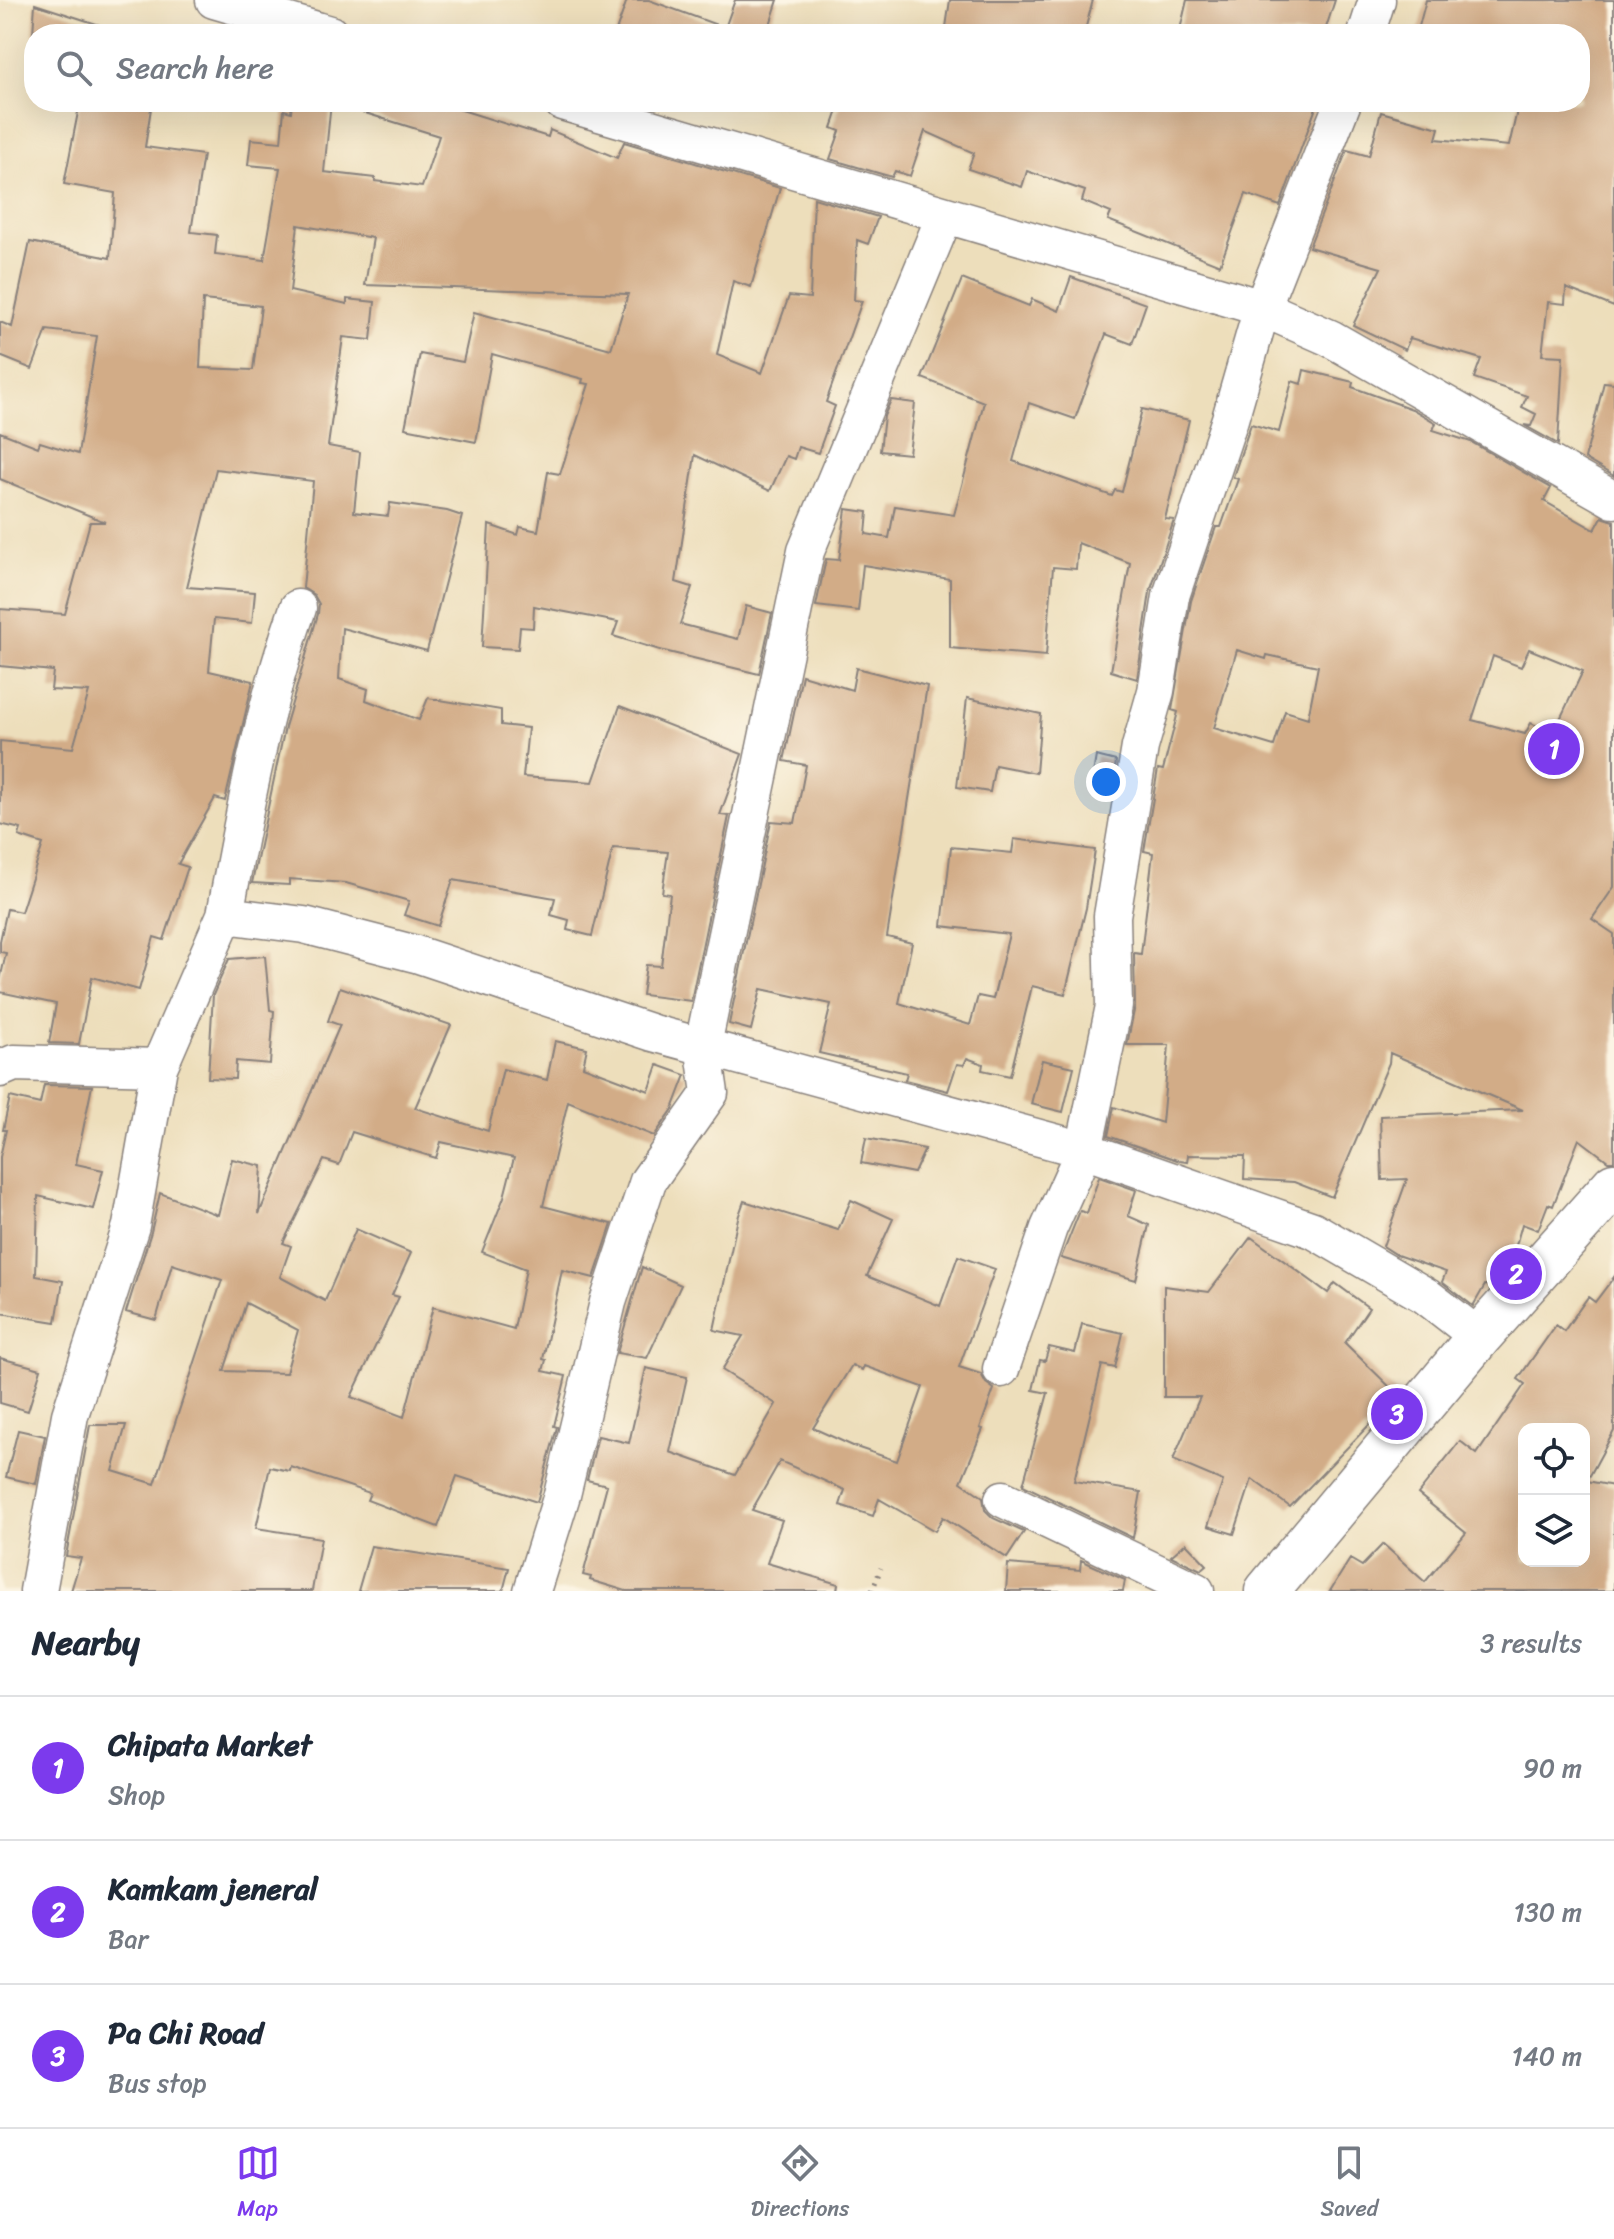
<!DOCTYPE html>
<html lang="en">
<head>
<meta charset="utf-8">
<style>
  :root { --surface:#fff; --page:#f2f2f3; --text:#1f2937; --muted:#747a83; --line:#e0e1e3; --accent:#7c3aed }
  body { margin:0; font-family:Sriracha,sans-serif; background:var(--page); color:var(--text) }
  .controls { position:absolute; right:24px; bottom:24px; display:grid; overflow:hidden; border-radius:16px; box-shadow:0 8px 32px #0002 }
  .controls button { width:72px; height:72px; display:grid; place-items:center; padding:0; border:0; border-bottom:2px solid var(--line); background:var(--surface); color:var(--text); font:40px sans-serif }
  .you { position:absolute; left:1106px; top:782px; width:28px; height:28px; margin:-20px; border:6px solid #fff; border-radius:50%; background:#1a73e8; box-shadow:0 0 0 12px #1a73e833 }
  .badge { display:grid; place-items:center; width:52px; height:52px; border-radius:50%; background:var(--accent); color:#fff; font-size:26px; font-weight:700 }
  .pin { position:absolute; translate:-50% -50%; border:4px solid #fff; box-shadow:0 2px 8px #0006 }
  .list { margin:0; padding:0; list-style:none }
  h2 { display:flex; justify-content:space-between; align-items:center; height:104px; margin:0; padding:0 32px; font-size:34px }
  h2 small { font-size:26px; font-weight:400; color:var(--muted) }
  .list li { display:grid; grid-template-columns:52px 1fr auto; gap:24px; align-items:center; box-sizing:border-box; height:144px; padding:0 32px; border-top:2px solid var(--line) }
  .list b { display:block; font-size:30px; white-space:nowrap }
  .list p { margin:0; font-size:26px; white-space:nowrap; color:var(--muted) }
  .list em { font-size:26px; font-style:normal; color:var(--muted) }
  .icon { flex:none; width:44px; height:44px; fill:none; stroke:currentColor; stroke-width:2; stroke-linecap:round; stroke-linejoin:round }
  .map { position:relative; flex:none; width:1614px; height:1591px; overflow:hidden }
  .search { position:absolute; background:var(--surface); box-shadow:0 8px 32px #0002; left:24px; right:24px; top:24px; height:88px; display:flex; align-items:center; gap:20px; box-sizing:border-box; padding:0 28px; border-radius:32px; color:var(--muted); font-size:30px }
  .sheet { height:536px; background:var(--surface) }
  nav { display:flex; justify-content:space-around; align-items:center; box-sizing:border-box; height:112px; border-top:2px solid var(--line); background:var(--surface); font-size:22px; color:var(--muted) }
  nav a { display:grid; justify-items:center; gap:4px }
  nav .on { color:var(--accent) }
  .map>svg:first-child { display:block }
  .building { fill:#d2ac87; fill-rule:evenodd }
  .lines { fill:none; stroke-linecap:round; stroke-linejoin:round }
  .street-casing { stroke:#88807b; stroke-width:39 }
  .secondary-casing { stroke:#88807b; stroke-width:47 }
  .path { stroke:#88807b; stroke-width:5; stroke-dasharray:2 6; stroke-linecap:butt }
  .street { stroke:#fff; stroke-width:36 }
  .secondary { stroke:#fff; stroke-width:44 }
</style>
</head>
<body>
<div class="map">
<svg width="1614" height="1591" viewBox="0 0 1614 1591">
  <rect width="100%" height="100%" fill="#fcf5e5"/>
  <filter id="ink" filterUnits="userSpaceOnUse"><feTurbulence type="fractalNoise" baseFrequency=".0125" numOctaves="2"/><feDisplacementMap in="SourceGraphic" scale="16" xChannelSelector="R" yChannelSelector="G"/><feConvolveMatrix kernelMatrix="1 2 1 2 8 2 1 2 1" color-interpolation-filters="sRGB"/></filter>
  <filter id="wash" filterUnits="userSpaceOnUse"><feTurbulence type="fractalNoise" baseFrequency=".006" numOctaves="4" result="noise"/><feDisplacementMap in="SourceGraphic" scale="32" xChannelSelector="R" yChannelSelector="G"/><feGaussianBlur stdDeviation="1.8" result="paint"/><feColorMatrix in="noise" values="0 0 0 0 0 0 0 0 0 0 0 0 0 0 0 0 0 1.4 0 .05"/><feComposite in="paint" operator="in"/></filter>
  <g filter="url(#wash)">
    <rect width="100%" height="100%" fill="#eddebb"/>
    <g id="blocks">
      <path class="building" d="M 627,0 L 649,0 L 725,28 L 735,0 L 778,0 L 767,34 L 615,34 Z
        M 950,0 L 1093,0 L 1084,34 L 945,34 Z
        M 1187,0 L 1335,0 L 1324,34 L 1179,34 Z
        M 1426,0 L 1614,0 L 1614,307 L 1566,288 L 1565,304 L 1548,302 L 1542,355 L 1563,356 L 1558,444 L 1524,425 L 1531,426 L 1536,414 L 1522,407 L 1527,396 L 1474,378 L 1481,359 L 1410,338 L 1405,350 L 1353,325 L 1381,268 L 1309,247 L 1347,150 L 1369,156 L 1381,112 L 1439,128 L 1436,139 L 1509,146 L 1519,102 L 1580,102 L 1580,34 L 1417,34 Z
        M 35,4 L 112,29 L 111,34 L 33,34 Z
        M 80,102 L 152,102 L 145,147 L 203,155 L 191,232 L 217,235 L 215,254 L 264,260 L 280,168 L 248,165 L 251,139 L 281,142 L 284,110 L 291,112 L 292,102 L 331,102 L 324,172 L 375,178 L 375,181 L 422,187 L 439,136 L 349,108 L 350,102 L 436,102 L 548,137 L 550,130 L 617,158 L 624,142 L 780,188 L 751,287 L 733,281 L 717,355 L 762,373 L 789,296 L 810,298 L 814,198 L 878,217 L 868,244 L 857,240 L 854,300 L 862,301 L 826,402 L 835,406 L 818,453 L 798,447 L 794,459 L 786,456 L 770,491 L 695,455 L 676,582 L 692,587 L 680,624 L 738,639 L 746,606 L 772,613 L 759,674 L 660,650 L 613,636 L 618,622 L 534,606 L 533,628 L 520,627 L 518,649 L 482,647 L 489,525 L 518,535 L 520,527 L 538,531 L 548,472 L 560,474 L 589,384 L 582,383 L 583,379 L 492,354 L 476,442 L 405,428 L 420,354 L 463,362 L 474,312 L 611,349 L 628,294 L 365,285 L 373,238 L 298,225 L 290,291 L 347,304 L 347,299 L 375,302 L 371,340 L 343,337 L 328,446 L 360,452 L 354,512 L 388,516 L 390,503 L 447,511 L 462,516 L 427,651 L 342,628 L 339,679 L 368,689 L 366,700 L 419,720 L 428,698 L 501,710 L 501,725 L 528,728 L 523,777 L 593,782 L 620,706 L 742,754 L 720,815 L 729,816 L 691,1001 L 642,995 L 646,965 L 661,966 L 670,894 L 662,893 L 668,852 L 613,848 L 592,936 L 567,930 L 569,920 L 551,915 L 555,898 L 453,880 L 438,926 L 404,915 L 409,901 L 346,883 L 289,879 L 289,885 L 252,883 L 285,727 L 318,614 L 319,604 L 314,595 L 303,588 L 313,481 L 216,469 L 187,587 L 255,592 L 252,623 L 214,619 L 209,671 L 253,681 L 225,801 L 215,798 L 178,864 L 188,867 L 164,940 L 154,937 L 139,990 L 92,977 L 79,1044 L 49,1043 L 56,1004 L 0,992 L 0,980 L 6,953 L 0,952 L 0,941 L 7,909 L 21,912 L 43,844 L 19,836 L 21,829 L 0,824 L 0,741 L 73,748 L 89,692 L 51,690 L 53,671 L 0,666 L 0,609 L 65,614 L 90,522 L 105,522 L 0,479 L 0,432 L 38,447 L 40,442 L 78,454 L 97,336 L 47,330 L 32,369 L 0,356 L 0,322 L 12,327 L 30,242 L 110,258 L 115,193 L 64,184 ZM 203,300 L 261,306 L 253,370 L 200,368 Z
        M 841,102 L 1318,102 L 1280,206 L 1246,194 L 1220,265 L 1108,220 L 1111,213 L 1082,201 L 1085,191 L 1027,171 L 1022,187 L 968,169 L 974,153 L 925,131 L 910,176 L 895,171 L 892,177 L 830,159 L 840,131 L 832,128 Z
        M 1071,277 L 1146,304 L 1132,344 L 1106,334 L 1075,419 L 1029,403 L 1013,461 L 1112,496 L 1115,490 L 1122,492 L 1142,409 L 1189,420 L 1165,519 L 1174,520 L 1150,592 L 1137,679 L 1111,671 L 1130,563 L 1078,543 L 1076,569 L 1053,567 L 1046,656 L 950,648 L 950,579 L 863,565 L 858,611 L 816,606 L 826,559 L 839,560 L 846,509 L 868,512 L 866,534 L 889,538 L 895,506 L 954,515 L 984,402 L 922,378 L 962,279 L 1029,306 L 1032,299 L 1059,311 Z
        M 1304,370 L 1353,382 L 1352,387 L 1412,409 L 1436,423 L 1433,430 L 1471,442 L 1551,488 L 1544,501 L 1595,530 L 1602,517 L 1614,521 L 1614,887 L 1592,919 L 1614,934 L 1614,1161 L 1608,1161 L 1579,1139 L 1553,1206 L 1548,1204 L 1538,1230 L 1522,1224 L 1511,1263 L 1490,1286 L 1485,1285 L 1473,1306 L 1442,1282 L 1446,1272 L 1397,1255 L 1383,1246 L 1407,1179 L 1382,1180 L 1380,1116 L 1523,1110 L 1390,1053 L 1389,1063 L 1332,1197 L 1294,1182 L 1244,1179 L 1245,1156 L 1188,1155 L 1187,1162 L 1180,1161 L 1108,1136 L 1114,1107 L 1162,1123 L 1169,1045 L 1127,1045 L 1135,1006 L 1134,953 L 1141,954 L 1153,853 L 1144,851 L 1158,769 L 1163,770 L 1178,712 L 1172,710 L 1191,601 L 1216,527 L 1221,527 L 1238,479 L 1233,477 L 1251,424 L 1279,432 L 1292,381 L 1301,384 ZM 1529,649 L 1583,671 L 1553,734 L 1531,723 L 1525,734 L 1472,720 L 1493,656 L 1521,667 ZM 1237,650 L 1266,659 L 1267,655 L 1318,666 L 1308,718 L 1285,711 L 1274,746 L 1214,728 Z
        M 1604,382 L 1614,383 L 1614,476 L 1585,459 Z
        M 891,400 L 915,403 L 909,454 L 880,451 L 884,416 Z
        M 856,668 L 927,686 L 887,937 L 912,943 L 899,1003 L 970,1025 L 978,996 L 993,999 L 1009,934 L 942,926 L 951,847 L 1012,853 L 1014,839 L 1095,850 L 1086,908 L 1065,994 L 1032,986 L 1010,1076 L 982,1070 L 983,1064 L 967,1058 L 964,1065 L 957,1064 L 948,1091 L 905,1080 L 907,1073 L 819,1053 L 831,1004 L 761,989 L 751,1030 L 729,1024 L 771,821 L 795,823 L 806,765 L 784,761 L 802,675 L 852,690 Z
        M 967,698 L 1041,714 L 1036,773 L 995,765 L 990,792 L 957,787 Z
        M 1096,756 L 1116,761 L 1112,790 L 1091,786 Z
        M 265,956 L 270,1010 L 274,1011 L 270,1064 L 236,1061 L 235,1079 L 208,1078 L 213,995 L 229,959 Z
        M 340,987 L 451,1025 L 415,1108 L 488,1131 L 503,1069 L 547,1080 L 555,1041 L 587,1048 L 583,1066 L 649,1091 L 658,1065 L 686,1075 L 673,1109 L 654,1136 L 568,1101 L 543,1206 L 612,1224 L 594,1278 L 562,1270 L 543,1359 L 546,1360 L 543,1371 L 566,1376 L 554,1426 L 557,1427 L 537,1502 L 457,1476 L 438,1527 L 367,1500 L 370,1493 L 291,1467 L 290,1471 L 270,1467 L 256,1528 L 321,1538 L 312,1591 L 71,1591 L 81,1558 L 66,1556 L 90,1425 L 126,1425 L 113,1471 L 155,1484 L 222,1280 L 172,1264 L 156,1320 L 126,1312 L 151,1232 L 160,1193 L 218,1215 L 232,1159 L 262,1166 L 259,1214 L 340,1025 L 328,1021 ZM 352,1132 L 436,1158 L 441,1142 L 514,1158 L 504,1197 L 482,1252 L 526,1269 L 514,1329 L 433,1307 L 404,1417 L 351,1397 L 399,1297 L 392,1295 L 411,1253 L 356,1229 L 325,1301 L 280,1277 L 291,1246 L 283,1243 L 324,1160 L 339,1165 ZM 246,1303 L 298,1330 L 286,1373 L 224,1371 Z
        M 1042,1060 L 1074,1067 L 1063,1112 L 1031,1104 Z
        M 44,1085 L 92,1086 L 76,1164 L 103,1170 L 93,1209 L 38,1196 L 36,1276 L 63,1281 L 56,1322 L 0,1313 L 0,1157 L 6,1130 L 3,1130 L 10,1097 L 40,1104 Z
        M 866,1138 L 925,1149 L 914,1173 L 861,1163 Z
        M 1099,1177 L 1136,1190 L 1128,1216 L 1149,1225 L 1136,1280 L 1061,1258 L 1080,1211 L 1087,1213 Z
        M 851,1200 L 893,1219 L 867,1276 L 940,1306 L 958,1256 L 995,1269 L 959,1367 L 981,1374 L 986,1383 L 994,1389 L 980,1428 L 983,1429 L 961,1482 L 983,1497 L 985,1510 L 993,1518 L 1024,1532 L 1007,1558 L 943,1517 L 935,1531 L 879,1499 L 873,1516 L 840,1505 L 845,1490 L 780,1461 L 752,1510 L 782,1520 L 767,1563 L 838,1584 L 837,1591 L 626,1591 L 590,1580 L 591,1577 L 583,1575 L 607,1485 L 587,1480 L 598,1436 L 629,1443 L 646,1368 L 687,1377 L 670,1452 L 735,1475 L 776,1404 L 722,1370 L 743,1336 L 714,1330 L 738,1218 L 744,1201 L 838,1230 ZM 852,1365 L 862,1370 L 864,1366 L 923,1387 L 897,1461 L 853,1446 L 813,1428 Z
        M 1251,1237 L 1328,1293 L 1335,1283 L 1369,1308 L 1345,1343 L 1398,1395 L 1290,1507 L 1252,1479 L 1234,1534 L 1208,1526 L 1223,1481 L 1173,1460 L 1200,1397 L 1164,1397 L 1164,1286 L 1209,1292 Z
        M 642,1267 L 681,1285 L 647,1358 L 617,1353 Z
        M 1614,1277 L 1614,1431 L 1587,1481 L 1614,1486 L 1614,1591 L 1330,1591 L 1350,1559 L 1362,1566 L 1383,1544 L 1425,1582 L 1466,1533 L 1418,1494 L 1460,1441 L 1477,1454 L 1525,1384 L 1518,1379 L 1556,1325 L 1564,1331 L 1588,1297 L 1595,1302 ZM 1524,1429 L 1584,1429 L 1584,1561 L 1524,1561 Z
        M 1082,1324 L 1123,1333 L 1115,1368 L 1102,1365 L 1074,1481 L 1141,1492 L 1133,1538 L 1023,1485 L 1048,1393 L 1033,1390 L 1040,1360 L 1045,1361 L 1049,1347 L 1075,1353 Z
        M 0,1358 L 41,1369 L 28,1411 L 0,1403 Z
        M 18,1430 L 45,1436 L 36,1484 L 6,1477 Z
        M 1186,1543 L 1207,1565 L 1201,1570 L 1171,1556 Z
        M 371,1546 L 509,1568 L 503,1591 L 358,1591 Z
        M 1081,1560 L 1125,1580 L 1123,1591 L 1006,1591 L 1008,1564 L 1080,1570 Z"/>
    </g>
  </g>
  <g filter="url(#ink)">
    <use href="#blocks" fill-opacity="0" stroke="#88807b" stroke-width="2"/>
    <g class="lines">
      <defs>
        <path id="street" d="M 214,0 L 330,34
          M 1366,34 L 1377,0
          M 562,102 L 1262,308 L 1330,338 L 1614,500
          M 225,915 C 244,811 263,708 298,608
          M 0,1069 L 14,1063 L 159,1067
          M 1001,1369 L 1049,1228 L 1084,1150 L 1114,1006 L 1112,916 L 1140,747 L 1156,691 L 1171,596 L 1230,419 L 1262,308 L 1343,102
          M 1003,1499 L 1196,1591
          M 38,1591 L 70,1415 L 131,1226 L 159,1067 L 225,915 L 304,925 L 416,954 L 653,1033 L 1084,1150 L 1313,1230 L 1426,1296 L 1479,1337
          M 532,1591 L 562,1495 L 608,1302 L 648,1181 L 710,1093 L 703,1045 L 806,551 L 945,215"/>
        <path id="secondary" d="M 1267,1591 L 1479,1337 L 1614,1185"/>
      </defs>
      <use href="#street" class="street-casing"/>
      <use href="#secondary" class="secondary-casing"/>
      <path class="path" d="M 872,1591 L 881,1568"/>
      <use href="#street" class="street"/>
      <use href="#secondary" class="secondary"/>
    </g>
  </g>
</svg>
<div class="controls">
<button><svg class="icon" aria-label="locate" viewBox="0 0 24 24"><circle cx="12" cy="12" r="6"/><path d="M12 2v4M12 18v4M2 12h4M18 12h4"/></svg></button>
<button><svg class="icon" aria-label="layers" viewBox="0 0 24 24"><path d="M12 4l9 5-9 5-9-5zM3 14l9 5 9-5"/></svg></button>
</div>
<div class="you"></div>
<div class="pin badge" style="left:1554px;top:749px">1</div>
<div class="pin badge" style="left:1516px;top:1274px">2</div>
<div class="pin badge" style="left:1397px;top:1414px">3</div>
<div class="search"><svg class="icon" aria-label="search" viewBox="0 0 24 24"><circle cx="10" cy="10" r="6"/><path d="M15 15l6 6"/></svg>Search here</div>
</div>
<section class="sheet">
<h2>Nearby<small>3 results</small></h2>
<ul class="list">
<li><span class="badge">1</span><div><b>Chipata Market</b><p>Shop</p></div><em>90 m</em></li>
<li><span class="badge">2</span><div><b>Kamkam jeneral</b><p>Bar</p></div><em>130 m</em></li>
<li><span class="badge">3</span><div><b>Pa Chi Road</b><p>Bus stop</p></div><em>140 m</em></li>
</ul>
</section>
<nav>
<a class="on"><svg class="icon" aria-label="map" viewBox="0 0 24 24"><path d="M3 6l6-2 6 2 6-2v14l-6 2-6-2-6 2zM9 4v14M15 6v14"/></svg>Map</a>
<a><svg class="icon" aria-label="directions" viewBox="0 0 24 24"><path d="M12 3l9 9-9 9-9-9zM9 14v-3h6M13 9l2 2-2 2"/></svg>Directions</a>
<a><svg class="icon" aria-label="saved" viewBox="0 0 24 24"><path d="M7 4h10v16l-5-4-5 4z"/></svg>Saved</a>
</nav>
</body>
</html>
